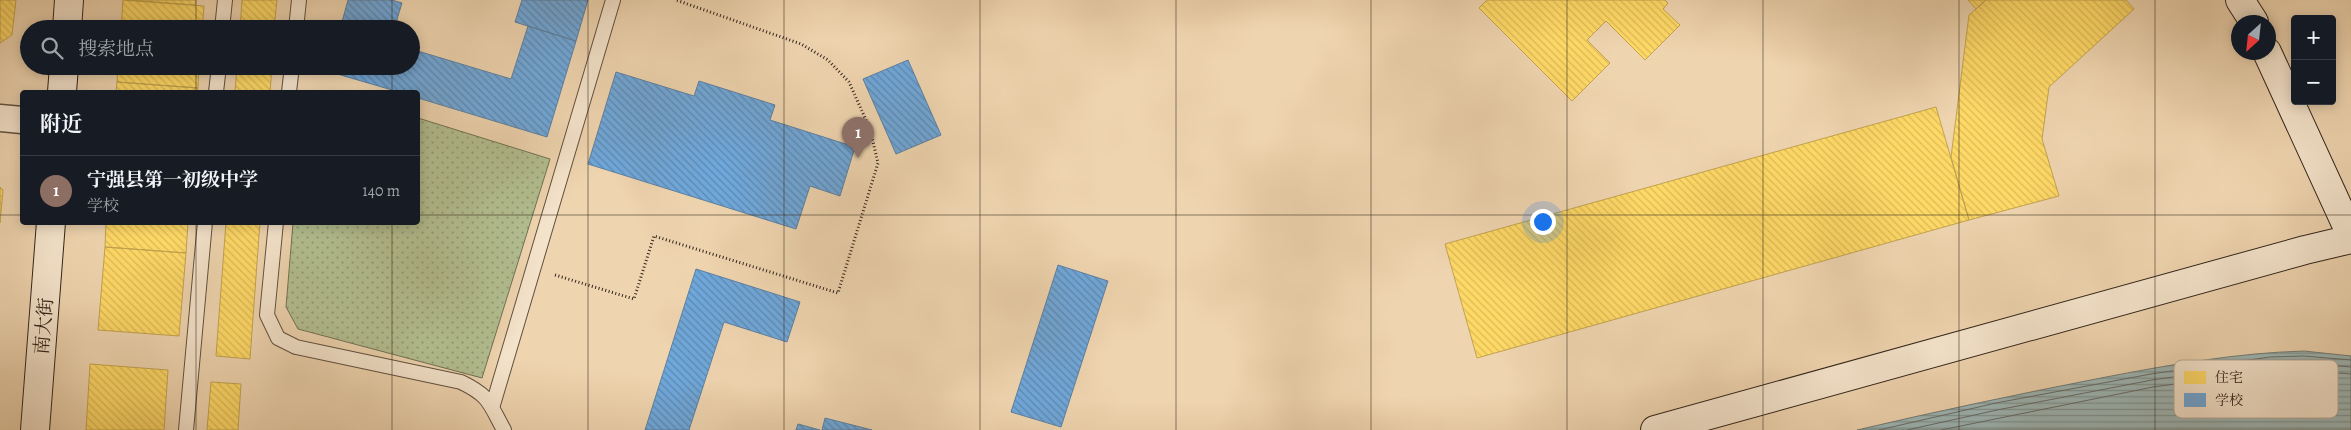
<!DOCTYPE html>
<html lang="zh">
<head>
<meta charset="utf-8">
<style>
  :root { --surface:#171b24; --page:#242831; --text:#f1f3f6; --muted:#9ea1a6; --line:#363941; --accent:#c59692 }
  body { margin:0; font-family:Alegreya,"Noto Serif SC",serif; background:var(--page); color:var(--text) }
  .controls { position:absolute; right:15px; top:15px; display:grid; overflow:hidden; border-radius:5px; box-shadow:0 2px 12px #0003 }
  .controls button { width:45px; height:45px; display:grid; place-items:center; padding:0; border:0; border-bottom:1px solid var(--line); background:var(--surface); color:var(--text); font:25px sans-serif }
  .compass { position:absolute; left:2231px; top:15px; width:45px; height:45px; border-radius:50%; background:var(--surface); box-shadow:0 2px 12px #0003; rotate:207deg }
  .you { position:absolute; left:1542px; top:221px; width:18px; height:18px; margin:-12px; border:4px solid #fff; border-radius:50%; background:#1a73e8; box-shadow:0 0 0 8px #1a73e833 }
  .badge { display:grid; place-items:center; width:32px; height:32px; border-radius:50%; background:var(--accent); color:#fff; font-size:16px; font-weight:700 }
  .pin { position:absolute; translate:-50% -41px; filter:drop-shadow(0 1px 2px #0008) }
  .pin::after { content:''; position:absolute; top:26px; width:18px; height:15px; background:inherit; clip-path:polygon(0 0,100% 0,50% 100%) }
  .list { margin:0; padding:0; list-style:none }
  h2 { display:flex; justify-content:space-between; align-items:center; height:65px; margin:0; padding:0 20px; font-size:21px }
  h2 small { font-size:16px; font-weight:400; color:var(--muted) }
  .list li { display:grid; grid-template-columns:32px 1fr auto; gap:15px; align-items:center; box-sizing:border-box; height:70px; padding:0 20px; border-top:1px solid var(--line) }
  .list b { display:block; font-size:19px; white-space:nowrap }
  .list p { margin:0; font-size:16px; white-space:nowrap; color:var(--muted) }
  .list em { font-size:16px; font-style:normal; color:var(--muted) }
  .icon { flex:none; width:28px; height:28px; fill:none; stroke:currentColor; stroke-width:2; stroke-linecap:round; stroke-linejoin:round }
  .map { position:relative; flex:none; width:2351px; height:430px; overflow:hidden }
  .search { position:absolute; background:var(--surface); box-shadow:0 2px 12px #0003; left:20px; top:20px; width:400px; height:55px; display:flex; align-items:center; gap:12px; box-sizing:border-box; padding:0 18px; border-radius:28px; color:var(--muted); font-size:19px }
  .panel { position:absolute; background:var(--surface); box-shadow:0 2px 12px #0003; left:20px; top:90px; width:400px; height:135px; border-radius:5px }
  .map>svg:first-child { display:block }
  .grass { fill:url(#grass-dots); stroke:#727155 }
  .water { fill:url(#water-rules); stroke:#727c77 }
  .homes { fill:url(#homes-back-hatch); stroke:#c2a34f }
  .schools { fill:url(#schools-back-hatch); stroke:#5d80a2 }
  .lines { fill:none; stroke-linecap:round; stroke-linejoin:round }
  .shore { stroke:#686d68; stroke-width:1 }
  .lane-casing { stroke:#61503f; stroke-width:16 }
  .street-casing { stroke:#61503f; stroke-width:29 }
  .secondary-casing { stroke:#32241a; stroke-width:30 }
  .path { stroke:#32241a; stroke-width:3; stroke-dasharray:1 2.5; stroke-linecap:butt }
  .lane { stroke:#f4e3cb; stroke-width:14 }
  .street { stroke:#f4e3cb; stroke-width:26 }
  .secondary { stroke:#f4e3cb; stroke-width:28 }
  .grid { fill:none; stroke:#32241a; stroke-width:1; stroke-opacity:0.55 }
  .labels { text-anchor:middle; stroke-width:5; stroke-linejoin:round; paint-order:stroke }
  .street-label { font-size:19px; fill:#32241a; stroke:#f4e3cb }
  .key { fill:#f4e3cb; stroke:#baaa96; stroke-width:1 }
  .key-label { font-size:14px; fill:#32241a }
</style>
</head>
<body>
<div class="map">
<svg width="2351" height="430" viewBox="0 0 2351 430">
  <defs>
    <pattern id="grass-dots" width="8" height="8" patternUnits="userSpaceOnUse" patternTransform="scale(1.25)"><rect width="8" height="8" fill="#b2be90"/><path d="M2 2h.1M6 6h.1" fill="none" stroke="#919a75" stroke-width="1.8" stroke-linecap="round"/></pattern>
    <pattern id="water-rules" width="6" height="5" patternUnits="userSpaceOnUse" patternTransform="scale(1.25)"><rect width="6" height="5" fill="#9db6b5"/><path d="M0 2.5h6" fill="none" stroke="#819492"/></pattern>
    <pattern id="homes-back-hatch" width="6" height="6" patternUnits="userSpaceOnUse" patternTransform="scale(1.25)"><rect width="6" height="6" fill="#ffd966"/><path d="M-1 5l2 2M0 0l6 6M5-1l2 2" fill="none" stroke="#dbba58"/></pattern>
    <pattern id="schools-back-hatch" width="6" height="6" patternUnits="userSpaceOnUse" patternTransform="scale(1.25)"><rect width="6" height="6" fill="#6fa8dc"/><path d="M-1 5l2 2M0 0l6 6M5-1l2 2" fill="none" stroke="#5c89b2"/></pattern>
  </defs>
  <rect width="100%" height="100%" fill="#eed4af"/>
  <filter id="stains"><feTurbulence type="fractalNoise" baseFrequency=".004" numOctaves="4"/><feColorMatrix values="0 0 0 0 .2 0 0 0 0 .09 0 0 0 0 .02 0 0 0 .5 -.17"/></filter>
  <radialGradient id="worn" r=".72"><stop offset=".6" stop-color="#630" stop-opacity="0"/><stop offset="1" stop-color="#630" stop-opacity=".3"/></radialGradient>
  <path class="grass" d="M 418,118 L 550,159 L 482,378 L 298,329 L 286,307 L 293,223 L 418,222 Z"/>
  <path class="water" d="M 2304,351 L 2351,356 L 2351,430 L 1857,430 C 1938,411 2019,394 2101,378 C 2168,365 2236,353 2304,351 Z"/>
  <path class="homes" d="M 0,0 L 16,0 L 12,35 L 0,43 Z
    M 123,0 L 204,6 L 202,29 L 121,29 Z
    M 126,0 L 196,0 L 195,5 Z
    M 242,0 L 277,0 L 274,29 L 240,29 Z
    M 1487,0 L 1665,0 L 1668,3 L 1663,9 L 1680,25 L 1645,60 L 1606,21 L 1587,40 L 1610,63 L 1572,101 L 1479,8 Z
    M 1968,0 L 1986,0 L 1976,9 Z
    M 1986,0 L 2126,0 L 2134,9 L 2049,87 L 2042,139 L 2059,196 L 1969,220 L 1951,157 L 1969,15 Z
    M 118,66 L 199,66 L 198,88 L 117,82 Z
    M 237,66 L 272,66 L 270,92 L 235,92 Z
    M 117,82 L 198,88 L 197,92 L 116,92 Z
    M 1936,107 L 1969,220 L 1477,358 L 1445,244 Z
    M 0,187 L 3,190 L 0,223 Z
    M 106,222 L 188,222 L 186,253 L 105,247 Z
    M 226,222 L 260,222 L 250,359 L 216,356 Z
    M 105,247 L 186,253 L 179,336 L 98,330 Z
    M 90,364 L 168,370 L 164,430 L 86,430 Z
    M 211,382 L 241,384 L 238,430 L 207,430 Z"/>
  <path class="schools" d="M 348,0 L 392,0 L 402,3 L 394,29 L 340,29 Z
    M 522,0 L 588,0 L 576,41 L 515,22 Z
    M 528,26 L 576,41 L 547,137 L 418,98 L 418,92 L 399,92 L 327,71 L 329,66 L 411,66 L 411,49 L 511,79 Z
    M 908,60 L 941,135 L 896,154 L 863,79 Z
    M 616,72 L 694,96 L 699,81 L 775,105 L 770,120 L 855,147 L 840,196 L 810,186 L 796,229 L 588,164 Z
    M 1058,265 L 1108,281 L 1061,427 L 1011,412 Z
    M 696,269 L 800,302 L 787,342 L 724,322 L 689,430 L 645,430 Z
    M 825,418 L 872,430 L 822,430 Z
    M 798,424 L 820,430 L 796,430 Z"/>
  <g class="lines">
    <path class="shore" d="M 1879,430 L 1996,403 L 2151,374 L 2270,357 L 2304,356 L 2351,360
      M 1907,430 L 1997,410 L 2152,380 L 2270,363 L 2303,363 L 2351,367
      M 1941,430 L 2153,387 L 2270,371 L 2303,370 L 2351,374"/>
    <defs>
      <path id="lane" d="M 222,29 L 225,0
        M 296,29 L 299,0
        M 216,92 L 219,66
        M 289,92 L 292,66
        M 276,222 L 267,315 L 278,338 L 296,347 L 461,382 C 490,396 489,403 504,430
        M 492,408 L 613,0
        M 186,430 L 205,222"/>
      <path id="street" d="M 0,118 L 22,120"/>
      <path id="secondary" d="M 2240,0 L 2254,22
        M 67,29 L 69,0
        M 2267,52 L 2351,235
        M 62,92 L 64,66
        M 35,430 L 51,222
        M 1655,430 L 2305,250 L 2351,239"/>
    </defs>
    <use href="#lane" class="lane-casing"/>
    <use href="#street" class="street-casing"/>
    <use href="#secondary" class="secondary-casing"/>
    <path class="path" d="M 555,275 L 634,299 L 654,236 L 838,293 L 878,163 L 870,129 L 849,82 L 828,60 L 801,44 L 676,0"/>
    <use href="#lane" class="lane"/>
    <use href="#street" class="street"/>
    <use href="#secondary" class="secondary"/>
  </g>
  <path class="grid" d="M 196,0 L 196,29M 392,0 L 392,29M 588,0 L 588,430M 784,0 L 784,430M 980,0 L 980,430M 1176,0 L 1176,430M 1371,0 L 1371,430M 1567,0 L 1567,430M 1763,0 L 1763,430M 1959,0 L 1959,430M 2155,0 L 2155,430M 196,66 L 196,92M 392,66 L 392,92M 0,215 L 22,215M 418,215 L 2351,215M 196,222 L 196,430M 392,222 L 392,430"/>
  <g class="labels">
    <g class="street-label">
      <text transform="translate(43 326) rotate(-85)" y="7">南大街</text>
    </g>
  </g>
  <rect x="2174" y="360" width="164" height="58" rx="8" class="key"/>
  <rect x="2184" y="371" width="22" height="13" fill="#ffd966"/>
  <rect x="2184" y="393" width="22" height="14" fill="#6fa8dc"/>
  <g class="key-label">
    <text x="2215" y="382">住宅</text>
    <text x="2215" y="405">学校</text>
  </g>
  <rect width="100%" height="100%" filter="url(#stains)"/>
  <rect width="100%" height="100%" fill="url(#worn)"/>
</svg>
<div class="controls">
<button>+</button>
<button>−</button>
</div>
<svg class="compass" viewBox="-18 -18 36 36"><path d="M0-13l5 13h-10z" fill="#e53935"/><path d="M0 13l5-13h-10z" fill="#9ea1a6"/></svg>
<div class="you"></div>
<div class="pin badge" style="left:858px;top:158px;background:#8d6e63">1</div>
<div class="search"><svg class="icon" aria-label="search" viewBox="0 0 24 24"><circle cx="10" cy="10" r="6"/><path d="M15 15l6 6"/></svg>搜索地点</div>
<section class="panel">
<h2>附近<small></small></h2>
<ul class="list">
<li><span class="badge" style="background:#8d6e63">1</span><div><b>宁强县第一初级中学</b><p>学校</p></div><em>140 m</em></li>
</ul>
</section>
</div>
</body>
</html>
